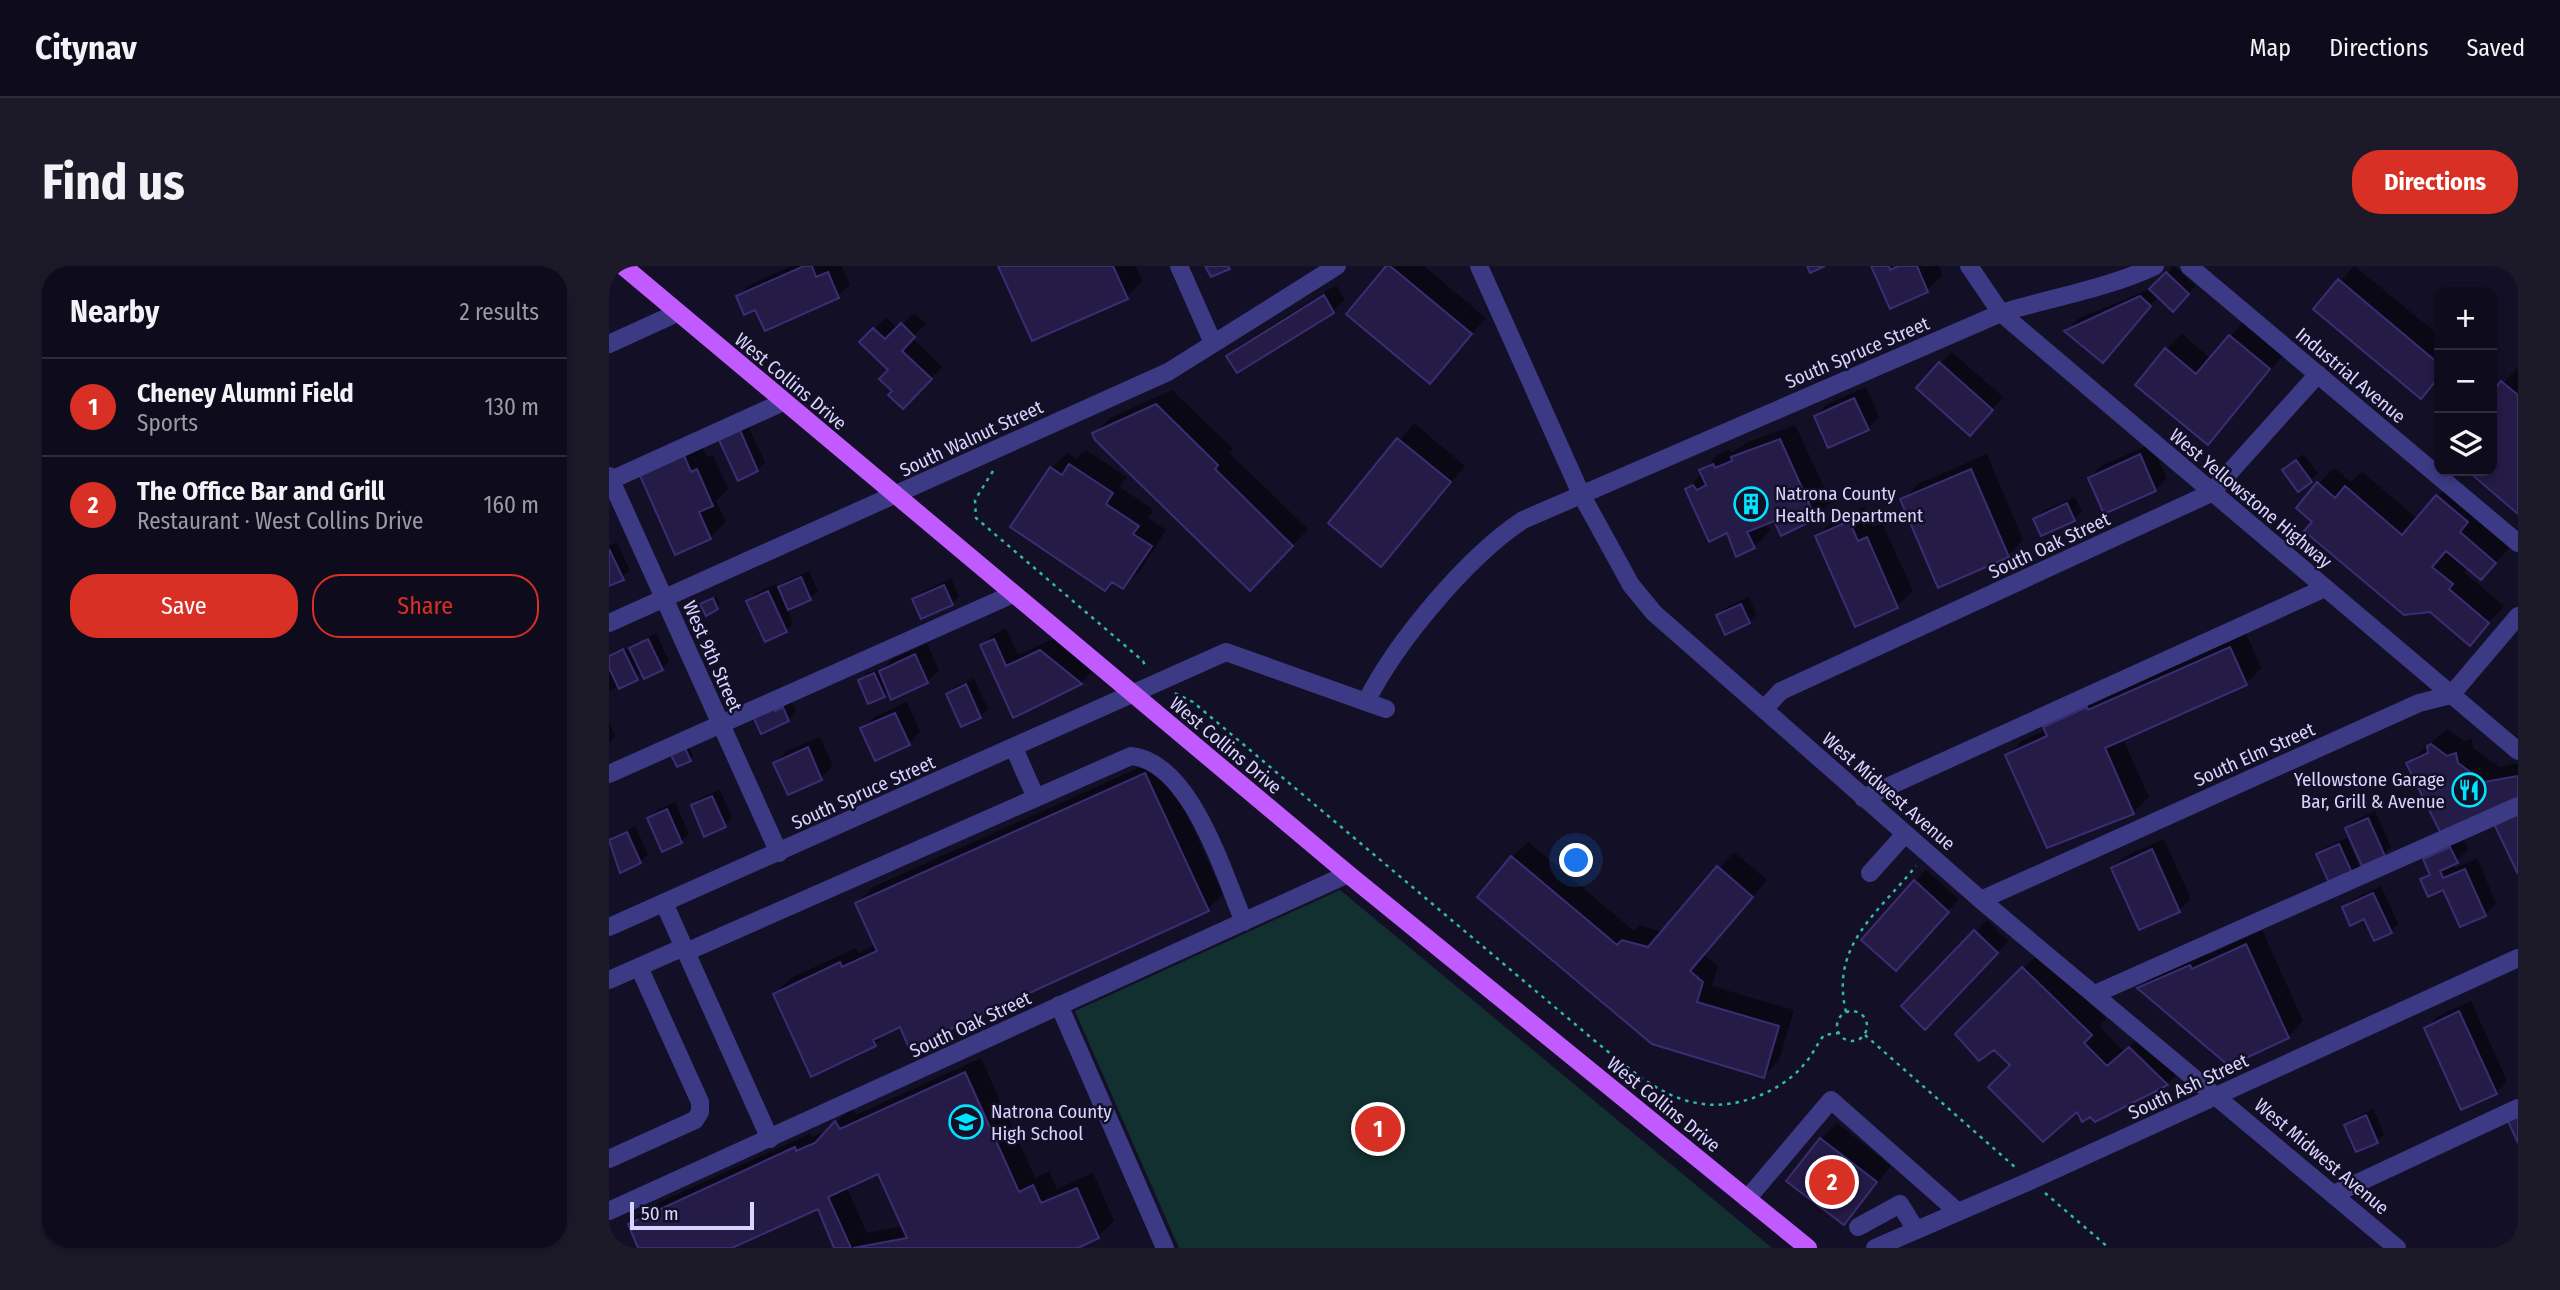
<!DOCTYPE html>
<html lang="en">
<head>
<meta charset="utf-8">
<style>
  :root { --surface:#0e0b1c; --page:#1c1929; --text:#f1f3f6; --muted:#9b9ba3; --line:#2e2b3b; --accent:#d93025 }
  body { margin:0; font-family:"Fira Sans Condensed",sans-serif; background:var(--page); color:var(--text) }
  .controls { position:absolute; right:21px; top:21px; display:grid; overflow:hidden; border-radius:14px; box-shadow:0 4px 10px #0003 }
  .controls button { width:63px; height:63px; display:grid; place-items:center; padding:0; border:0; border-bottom:2px solid var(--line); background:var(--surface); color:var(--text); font:35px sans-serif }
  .scale { position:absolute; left:21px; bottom:18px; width:124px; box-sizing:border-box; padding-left:7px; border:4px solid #d9d4ff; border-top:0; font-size:19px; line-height:24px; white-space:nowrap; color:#d9d4ff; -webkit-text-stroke:5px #130f26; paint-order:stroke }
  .you { position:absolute; left:968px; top:595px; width:24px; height:24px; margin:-18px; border:5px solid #fff; border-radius:50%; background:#1a73e8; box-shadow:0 0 0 10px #1a73e833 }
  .badge { display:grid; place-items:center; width:46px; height:46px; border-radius:50%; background:var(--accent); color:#fff; font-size:23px; font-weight:700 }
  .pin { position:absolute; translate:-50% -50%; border:4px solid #fff; box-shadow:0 2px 7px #0006 }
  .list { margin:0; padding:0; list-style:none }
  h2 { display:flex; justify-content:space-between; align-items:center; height:91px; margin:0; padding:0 28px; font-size:30px }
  h2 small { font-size:23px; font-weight:400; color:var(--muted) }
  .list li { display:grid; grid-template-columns:46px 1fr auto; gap:21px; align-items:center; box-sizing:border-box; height:98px; padding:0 28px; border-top:2px solid var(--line) }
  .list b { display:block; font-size:26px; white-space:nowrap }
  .list p { margin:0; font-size:23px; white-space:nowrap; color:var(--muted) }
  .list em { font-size:23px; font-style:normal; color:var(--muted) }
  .actions { display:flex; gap:14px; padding:21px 28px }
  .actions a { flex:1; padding:16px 0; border:2px solid var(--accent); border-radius:28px; text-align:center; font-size:24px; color:var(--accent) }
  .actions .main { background:var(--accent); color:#fff }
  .icon { flex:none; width:38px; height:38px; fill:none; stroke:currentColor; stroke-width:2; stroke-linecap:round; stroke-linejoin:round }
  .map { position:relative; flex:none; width:1909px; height:982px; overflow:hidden; border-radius:28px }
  header { display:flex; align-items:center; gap:42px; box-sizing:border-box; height:98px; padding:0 35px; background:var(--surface); border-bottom:2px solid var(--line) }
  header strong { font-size:33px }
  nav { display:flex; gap:38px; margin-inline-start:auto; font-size:24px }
  .intro { display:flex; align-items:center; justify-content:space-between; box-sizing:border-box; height:168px; padding:0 42px }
  h1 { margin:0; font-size:49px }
  .button { padding:18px 32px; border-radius:28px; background:var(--accent); color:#fff; font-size:24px; font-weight:700 }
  main { display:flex; gap:42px; padding:0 42px }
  aside { flex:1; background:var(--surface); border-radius:28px; box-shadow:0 4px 10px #0003 }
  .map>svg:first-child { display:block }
  .green { fill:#12302f }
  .shadow { fill:#0007; fill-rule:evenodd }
  .building { fill:#241b47; stroke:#3b2d73; stroke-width:2 }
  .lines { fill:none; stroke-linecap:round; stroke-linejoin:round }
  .path { stroke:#2fb8b0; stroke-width:2.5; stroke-dasharray:3.5 5; stroke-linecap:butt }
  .minor { stroke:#3d3a85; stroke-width:18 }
  .major { stroke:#c25bff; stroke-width:18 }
  .labels { text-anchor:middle; stroke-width:5; stroke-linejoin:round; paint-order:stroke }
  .street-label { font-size:19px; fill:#d9d4ff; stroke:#130f26 }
  .poi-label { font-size:19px; fill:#d9d4ff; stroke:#130f26; text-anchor:start }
</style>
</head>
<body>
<header>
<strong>Citynav</strong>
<nav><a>Map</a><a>Directions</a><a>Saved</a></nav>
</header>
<div class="intro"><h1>Find us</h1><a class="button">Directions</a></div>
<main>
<aside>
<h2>Nearby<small>2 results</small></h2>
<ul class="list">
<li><span class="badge">1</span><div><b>Cheney Alumni Field</b><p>Sports</p></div><em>130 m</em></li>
<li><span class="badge">2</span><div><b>The Office Bar and Grill</b><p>Restaurant · West Collins Drive</p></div><em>160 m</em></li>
</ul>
<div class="actions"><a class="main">Save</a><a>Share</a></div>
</aside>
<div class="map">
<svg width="1909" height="982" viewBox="0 0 1909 982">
  <rect width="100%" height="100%" fill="#130f26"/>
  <path class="green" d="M 731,624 L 1163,982 L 570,982 L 466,745 Z"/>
  <path class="shadow" d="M 183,0 L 233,0 L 241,18 L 229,30 L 157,63 L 147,42 L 129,31 L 141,19 Z
    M 391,0 L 527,0 L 533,15 L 518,31 Z
    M 779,0 L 815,0 L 877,52 L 821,115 Z
    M 1264,0 L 1330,0 L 1334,9 L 1318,24 L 1282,41 Z
    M 1565,0 L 1587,20 L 1564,43 L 1550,30 L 1494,95 L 1458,64 L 1469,53 L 1545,21 Z
    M 1745,0 L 1830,69 L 1830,112 L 1812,131 L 1707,43 Z
    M 727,19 L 736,34 L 724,45 L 628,105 L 619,90 L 631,79 Z
    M 305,47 L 317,58 L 303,72 L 333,101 L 294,141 L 285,125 L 281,104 L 253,76 L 277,51 L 289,63 Z
    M 1636,54 L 1676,87 L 1599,177 L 1557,83 L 1573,68 L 1602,93 Z
    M 1343,86 L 1394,131 L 1373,156 L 1331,98 Z
    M 1909,101 L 1909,246 L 1862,206 L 1883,205 L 1883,129 Z
    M 1257,121 L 1270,151 L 1259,162 L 1207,150 L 1218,138 Z
    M 563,124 L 624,183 L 620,187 L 699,263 L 641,323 L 485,168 L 501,152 Z
    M 137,156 L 156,196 L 148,204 L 111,172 Z
    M 805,157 L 856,200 L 772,299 L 721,257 Z
    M 1186,159 L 1222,236 L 1206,251 L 1166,253 L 1157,256 L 1161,265 L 1145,281 L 1119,265 L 1078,224 L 1108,189 L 1120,184 L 1122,187 L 1139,176 Z
    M 89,171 L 98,191 L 104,189 L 119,223 L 107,235 L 117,256 L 101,271 L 31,205 Z
    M 1542,178 L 1558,212 L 1546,224 L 1481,212 L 1492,200 Z
    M 477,184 L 518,211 L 511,221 L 544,244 L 539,252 L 557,264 L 530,306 L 514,321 L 504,315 L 496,323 L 443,202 L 458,187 L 467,193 Z
    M 1378,188 L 1414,274 L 1399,290 L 1293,234 L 1309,218 Z
    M 1695,188 L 1709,207 L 1701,215 L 1683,197 Z
    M 1725,202 L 1742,216 L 1753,206 L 1809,253 L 1844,214 L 1902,280 L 1872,312 L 1859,301 L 1855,306 L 1895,340 L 1860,378 L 1706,256 L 1709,218 Z
    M 1466,231 L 1473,246 L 1465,253 L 1426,253 L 1434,245 Z
    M 1256,241 L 1265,261 L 1273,257 L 1304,325 L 1288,340 L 1208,271 L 1224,255 Z
    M 8,276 L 21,305 L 0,319 L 0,280 Z
    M 200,305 L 209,325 L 201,332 L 178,343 L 184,357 L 177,365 L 139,335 L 147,327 L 167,318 L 169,323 L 179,314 Z
    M 342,312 L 350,330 L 343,338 L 305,333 L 313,326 Z
    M 107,330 L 111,338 L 108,342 L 96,336 Z
    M 1140,331 L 1147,348 L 1140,356 L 1109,349 L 1116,342 Z
    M 397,362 L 409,389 L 444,373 L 483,405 L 472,417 L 405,450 L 373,380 L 385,368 Z
    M 47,367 L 60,395 L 53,403 L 34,406 L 0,425 L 0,390 L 22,377 L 24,381 ZM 21,378 L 23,381 L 4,390 L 4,386 Z
    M 1637,367 L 1652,402 L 1637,418 L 1514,473 L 1540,531 L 1525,546 L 1439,580 L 1399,489 L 1414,474 L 1437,464 L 1452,446 Z
    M 318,378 L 330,404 L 318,416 L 280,424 L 275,429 L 251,415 L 258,407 L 274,403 L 283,393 Z
    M 365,412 L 379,443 L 371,450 L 352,459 L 339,428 L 346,421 Z
    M 182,435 L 187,446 L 179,454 L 144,447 Z
    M 298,436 L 311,466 L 300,478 L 253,463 L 265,451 Z
    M 0,456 L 6,470 L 0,477 Z
    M 1838,463 L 1855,475 L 1863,473 L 1864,482 L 1891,501 L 1909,497 L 1909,531 L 1799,497 Z
    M 211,471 L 224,500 L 212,512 L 180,527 L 166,497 L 178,485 Z
    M 78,476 L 84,490 L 81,493 L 62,485 Z
    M 552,492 L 614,628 L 599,643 L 292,758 L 279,765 L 266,778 L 166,728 L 182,712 L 247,682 L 249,687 L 267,679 L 248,637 L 264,621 Z
    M 111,524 L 123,552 L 116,560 L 84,540 L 91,532 Z
    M 66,536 L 80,568 L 72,575 L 54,584 L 40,552 L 47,545 Z
    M 1766,545 L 1782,581 L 1775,588 L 1738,562 L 1746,554 Z
    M 26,560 L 39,588 L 31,596 L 12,605 L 0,575 Z
    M 1853,570 L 1859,584 L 1844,597 L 1846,602 L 1868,592 L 1887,637 L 1876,649 L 1835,622 L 1813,613 L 1821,606 L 1816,593 L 1827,581 Z
    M 1738,572 L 1750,600 L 1743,607 L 1709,589 L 1717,581 Z
    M 1555,573 L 1582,633 L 1570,644 L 1504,602 L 1516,590 Z
    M 919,576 L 1025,665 L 1030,659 L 1054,666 L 1125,586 L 1158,614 L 1095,689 L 1109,700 L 1103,720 L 1185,744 L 1170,794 L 1155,810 L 903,591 Z
    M 1317,604 L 1350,633 L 1298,691 L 1306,615 Z
    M 1772,620 L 1789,658 L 1782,665 L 1735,642 L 1742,634 Z
    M 1378,654 L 1399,675 L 1328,750 L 1294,740 Z
    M 1653,664 L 1694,755 L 1679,771 L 1531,722 L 1546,707 L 1597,684 L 1599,689 Z
    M 1430,687 L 1497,753 L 1490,760 L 1515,786 L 1536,766 L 1574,802 L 1558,818 L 1486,854 L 1403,799 L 1386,782 L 1348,768 Z
    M 1862,735 L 1898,815 L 1887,826 L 1817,762 L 1829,750 Z
    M 372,792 L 426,912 L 440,905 L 448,923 L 484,907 L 505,955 L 489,970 L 465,982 L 227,982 L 209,941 L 128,978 L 129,982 L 31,982 L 21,958 L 36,943 L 202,867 L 203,871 L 221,863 L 242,841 L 247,849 ZM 270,906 L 295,960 L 258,967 L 237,920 Z
    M 1764,843 L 1775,868 L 1768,875 L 1737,859 L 1745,852 Z
    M 1228,857 L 1282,900 L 1235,957 L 1212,873 Z"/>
  <path class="building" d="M 195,0 L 203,0 L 207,11 L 219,6 L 230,32 L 156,65 L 146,44 L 135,49 L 127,30 Z
    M 389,0 L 504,0 L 519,33 L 423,75 Z
    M 596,0 L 619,0 L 621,3 L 602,11 Z
    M 777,0 L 781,0 L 863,68 L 821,118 L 737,48 Z
    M 1198,0 L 1216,0 L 1201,7 Z
    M 1262,0 L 1280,0 L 1281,4 L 1289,0 L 1308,0 L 1319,26 L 1281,43 Z
    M 1557,6 L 1580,28 L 1564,46 L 1540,23 Z
    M 1729,13 L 1830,98 L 1830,111 L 1812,133 L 1704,43 Z
    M 715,29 L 725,47 L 628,107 L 617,90 Z
    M 1531,30 L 1542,40 L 1494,97 L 1455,65 Z
    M 292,57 L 306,71 L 293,85 L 323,113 L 294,143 L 279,129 L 283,125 L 270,113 L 279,104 L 250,76 L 264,62 L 276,73 Z
    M 1620,69 L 1661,103 L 1599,179 L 1526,119 L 1556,82 L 1587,108 Z
    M 1330,96 L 1384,144 L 1361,170 L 1307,122 Z
    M 1892,115 L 1909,129 L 1909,248 L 1860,206 L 1883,205 L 1883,126 Z
    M 1245,132 L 1260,164 L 1219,182 L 1205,150 Z
    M 547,138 L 609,199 L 606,203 L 684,280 L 641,325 L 486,174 L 483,167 Z
    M 130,162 L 149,205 L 129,215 L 109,172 Z
    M 788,172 L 842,216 L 772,301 L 719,257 Z
    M 1171,173 L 1207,253 L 1172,270 L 1165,255 L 1138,266 L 1146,282 L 1127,291 L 1118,267 L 1100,276 L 1076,223 L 1084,219 L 1088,224 L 1097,219 L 1090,204 L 1104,198 L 1106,202 L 1123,195 L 1122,191 Z
    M 73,185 L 82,206 L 88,203 L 104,240 L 90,246 L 102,273 L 66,289 L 29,205 Z
    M 1531,188 L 1547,225 L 1495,248 L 1479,212 Z
    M 1687,194 L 1703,216 L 1689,226 L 1673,204 Z
    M 460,198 L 504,227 L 497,238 L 530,260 L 524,268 L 543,280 L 514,323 L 503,316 L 496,325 L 401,261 L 441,201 L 453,209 Z
    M 1362,203 L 1400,291 L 1329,322 L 1291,233 Z
    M 1708,216 L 1726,232 L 1736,220 L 1793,269 L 1827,229 L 1859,256 L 1851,266 L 1887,297 L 1872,314 L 1837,285 L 1823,301 L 1844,318 L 1840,323 L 1880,357 L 1861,380 L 1821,346 L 1795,349 L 1695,265 L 1703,256 L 1687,242 Z
    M 1458,237 L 1466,255 L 1432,270 L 1424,253 Z
    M 1240,255 L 1249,275 L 1258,271 L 1289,342 L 1246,361 L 1206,270 Z
    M 0,283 L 15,314 L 0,320 Z
    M 192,311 L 202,334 L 179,344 L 169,321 Z
    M 335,319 L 344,339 L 312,353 L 303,333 Z
    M 159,325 L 178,366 L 156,376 L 137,335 Z
    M 104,332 L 109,343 L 97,350 L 91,338 Z
    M 1132,338 L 1141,357 L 1116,369 L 1107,349 Z
    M 39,373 L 54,404 L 35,413 L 20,382 Z
    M 385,373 L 397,400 L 431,384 L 473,418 L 404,452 L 371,379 Z
    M 1621,381 L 1638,419 L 1496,482 L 1525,548 L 1438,582 L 1396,489 L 1438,470 L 1434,461 L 1478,441 L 1479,444 Z
    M 14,383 L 29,414 L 10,423 L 0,402 L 0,390 Z
    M 306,388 L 319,417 L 282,434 L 270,405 Z
    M 265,407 L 276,431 L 259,438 L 249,414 Z
    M 357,418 L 372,452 L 352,461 L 337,428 Z
    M 163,437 L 166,445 L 174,441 L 180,455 L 152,468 L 142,446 Z
    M 286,447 L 301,479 L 266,495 L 251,462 Z
    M 74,478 L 82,495 L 68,501 L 60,485 Z
    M 1822,478 L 1838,490 L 1847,487 L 1849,497 L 1875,516 L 1909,510 L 1909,533 L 1833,570 L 1797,497 L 1819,487 L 1818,480 Z
    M 199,481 L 213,514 L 179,529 L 164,497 Z
    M 536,507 L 600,645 L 300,782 L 291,761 L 264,774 L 267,780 L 202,811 L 164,728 L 231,696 L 233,701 L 268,685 L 246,637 Z
    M 103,530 L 117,561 L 95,571 L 82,539 Z
    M 58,543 L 73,577 L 53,586 L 38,552 Z
    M 1909,546 L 1909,608 L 1885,558 Z
    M 1759,552 L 1776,590 L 1753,600 L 1736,562 Z
    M 18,566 L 32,597 L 11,607 L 0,574 Z
    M 1730,578 L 1744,609 L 1721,619 L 1707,588 Z
    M 1841,581 L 1849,597 L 1831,605 L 1834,612 L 1856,603 L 1877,650 L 1851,661 L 1834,624 L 1819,631 L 1811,613 L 1821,609 L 1814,593 Z
    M 1543,583 L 1571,646 L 1530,664 L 1502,602 Z
    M 902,590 L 1008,679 L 1013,674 L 1039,681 L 1108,600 L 1144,631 L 1081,705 L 1094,716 L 1088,736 L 1170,760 L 1155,812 L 1043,778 L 868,631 Z
    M 1305,614 L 1340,646 L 1287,705 L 1252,674 Z
    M 1764,627 L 1783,667 L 1765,675 L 1755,653 L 1741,660 L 1733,641 Z
    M 1365,664 L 1389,687 L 1316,764 L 1292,740 Z
    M 1637,678 L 1680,772 L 1620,800 L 1528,722 L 1581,699 L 1583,703 Z
    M 1413,701 L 1483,769 L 1475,777 L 1498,800 L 1520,781 L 1559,819 L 1486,856 L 1481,851 L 1473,856 L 1468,846 L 1434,876 L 1379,821 L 1401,799 L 1385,784 L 1370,795 L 1346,768 Z
    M 1850,745 L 1888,828 L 1852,844 L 1815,762 Z
    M 356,806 L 410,926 L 424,919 L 432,937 L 468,922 L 490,972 L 469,982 L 244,982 L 298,972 L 269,908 L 219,931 L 242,982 L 225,982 L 209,943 L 123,982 L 29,982 L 19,958 L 186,881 L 187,885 L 206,877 L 226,855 L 231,863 Z
    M 1909,848 L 1909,877 L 1898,853 Z
    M 1757,849 L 1769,877 L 1747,886 L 1735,859 Z
    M 1211,872 L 1268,916 L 1235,959 L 1177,915 Z"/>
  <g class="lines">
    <path class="path" d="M 384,205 L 366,234 L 367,252 L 534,395 L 537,402
      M 566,427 L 584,436 L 986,775 C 1035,815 1077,855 1144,832 C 1164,825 1184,813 1197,796 C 1204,788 1208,778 1215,769 L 1229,767
      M1228 760a15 15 0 1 1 30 0a15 15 0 1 1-30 0Z
      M 1237,746 C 1221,679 1268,648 1307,600
      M 1256,769 L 1407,902
      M 1436,927 L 1500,982"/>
    <path class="minor" d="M 570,0 L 604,77
      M 870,0 L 972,228 L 1022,319 L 1045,347 L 1372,634 L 1788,982
      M 1360,0 L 1392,47 L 1909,485
      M 1580,0 L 1909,277
      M 0,78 L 68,47
      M 0,210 L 170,587
      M 0,215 L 174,136
      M 0,357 L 559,106 L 728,0
      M 757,436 L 777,443
      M 1156,442 L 1172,425 L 1602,227 L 1709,108
      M 405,482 L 427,532
      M 0,508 L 404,328
      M 1254,532 L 1716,322
      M 1261,607 L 1296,568
      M 1372,634 L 1810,437 L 1842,429 L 1909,350
      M 55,637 L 161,873
      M 0,661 L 617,386 L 757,436 C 787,376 858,291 914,254 L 1392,47 C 1444,31 1497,23 1546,0
      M 77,686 L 522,490 C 582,496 614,607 635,656
      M 0,714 L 75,681
      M 1486,728 L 1909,540
      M 450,739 L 556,982
      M 0,893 L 86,854 L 91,846 L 91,836 L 30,701
      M 1725,928 L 1909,842
      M 1138,933 L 1222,834 L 1349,946
      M 0,945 L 739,608
      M 1249,961 L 1291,938 L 1307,964
      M 1266,982 L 1421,915 L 1909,692"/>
    <path class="major" d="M 14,0 L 739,608 L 1199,982"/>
  </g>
  <defs>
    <symbol id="building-ring" viewBox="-11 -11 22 22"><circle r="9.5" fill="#130f26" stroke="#00e5ff" stroke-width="1.5"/><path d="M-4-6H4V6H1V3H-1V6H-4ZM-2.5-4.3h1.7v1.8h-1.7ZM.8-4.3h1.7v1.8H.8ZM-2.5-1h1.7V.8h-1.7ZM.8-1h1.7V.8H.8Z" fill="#00e5ff"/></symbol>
    <symbol id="restaurant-ring" viewBox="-11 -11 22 22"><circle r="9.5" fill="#130f26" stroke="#00e5ff" stroke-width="1.5"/><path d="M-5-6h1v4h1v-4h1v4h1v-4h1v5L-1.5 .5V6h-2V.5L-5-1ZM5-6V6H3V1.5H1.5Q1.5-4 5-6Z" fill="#00e5ff"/></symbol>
    <symbol id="school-ring" viewBox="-11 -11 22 22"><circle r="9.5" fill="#130f26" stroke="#00e5ff" stroke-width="1.5"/><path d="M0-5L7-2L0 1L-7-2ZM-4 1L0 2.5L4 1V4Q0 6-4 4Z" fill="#00e5ff"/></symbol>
  </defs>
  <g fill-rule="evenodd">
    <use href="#building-ring" x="1123" y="219" width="38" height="38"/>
    <use href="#restaurant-ring" x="1841" y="505" width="38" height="38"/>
    <use href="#school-ring" x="338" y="837" width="38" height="38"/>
  </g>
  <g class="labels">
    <g class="street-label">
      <text transform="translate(1248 86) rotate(-23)" y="7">South Spruce Street</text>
      <text transform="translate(1742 109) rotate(40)" y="7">Industrial Avenue</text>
      <text transform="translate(182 115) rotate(40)" y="7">West Collins Drive</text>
      <text transform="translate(362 172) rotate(-25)" y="7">South Walnut Street</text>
      <text transform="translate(1642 232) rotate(40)" y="7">West Yellowstone Highway</text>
      <text transform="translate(1440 279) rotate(-25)" y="7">South Oak Street</text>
      <text transform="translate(104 390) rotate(66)" y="7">West 9th Street</text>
      <text transform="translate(617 479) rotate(40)" y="7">West Collins Drive</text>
      <text transform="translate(1645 488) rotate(-24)" y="7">South Elm Street</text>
      <text transform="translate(1280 525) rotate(41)" y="7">West Midwest Avenue</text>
      <text transform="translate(254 526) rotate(-24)" y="7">South Spruce Street</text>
      <text transform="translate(361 758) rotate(-25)" y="7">South Oak Street</text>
      <text transform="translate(1579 820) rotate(-25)" y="7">South Ash Street</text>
      <text transform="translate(1055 838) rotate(39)" y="7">West Collins Drive</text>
      <text transform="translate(1713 890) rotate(40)" y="7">West Midwest Avenue</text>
    </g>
    <g class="poi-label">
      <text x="1166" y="234">Natrona County<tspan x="1166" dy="22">Health Department</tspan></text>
      <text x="1836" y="520" text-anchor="end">Yellowstone Garage<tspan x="1836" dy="22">Bar, Grill &amp; Avenue</tspan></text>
      <text x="382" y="852">Natrona County<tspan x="382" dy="22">High School</tspan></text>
    </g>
  </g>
</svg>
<div class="controls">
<button>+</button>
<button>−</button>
<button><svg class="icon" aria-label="layers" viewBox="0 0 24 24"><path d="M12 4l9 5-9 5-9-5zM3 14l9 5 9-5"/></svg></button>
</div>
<div class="scale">50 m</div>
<div class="you"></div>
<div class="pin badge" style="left:769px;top:863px">1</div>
<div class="pin badge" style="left:1223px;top:916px">2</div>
</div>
</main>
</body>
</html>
